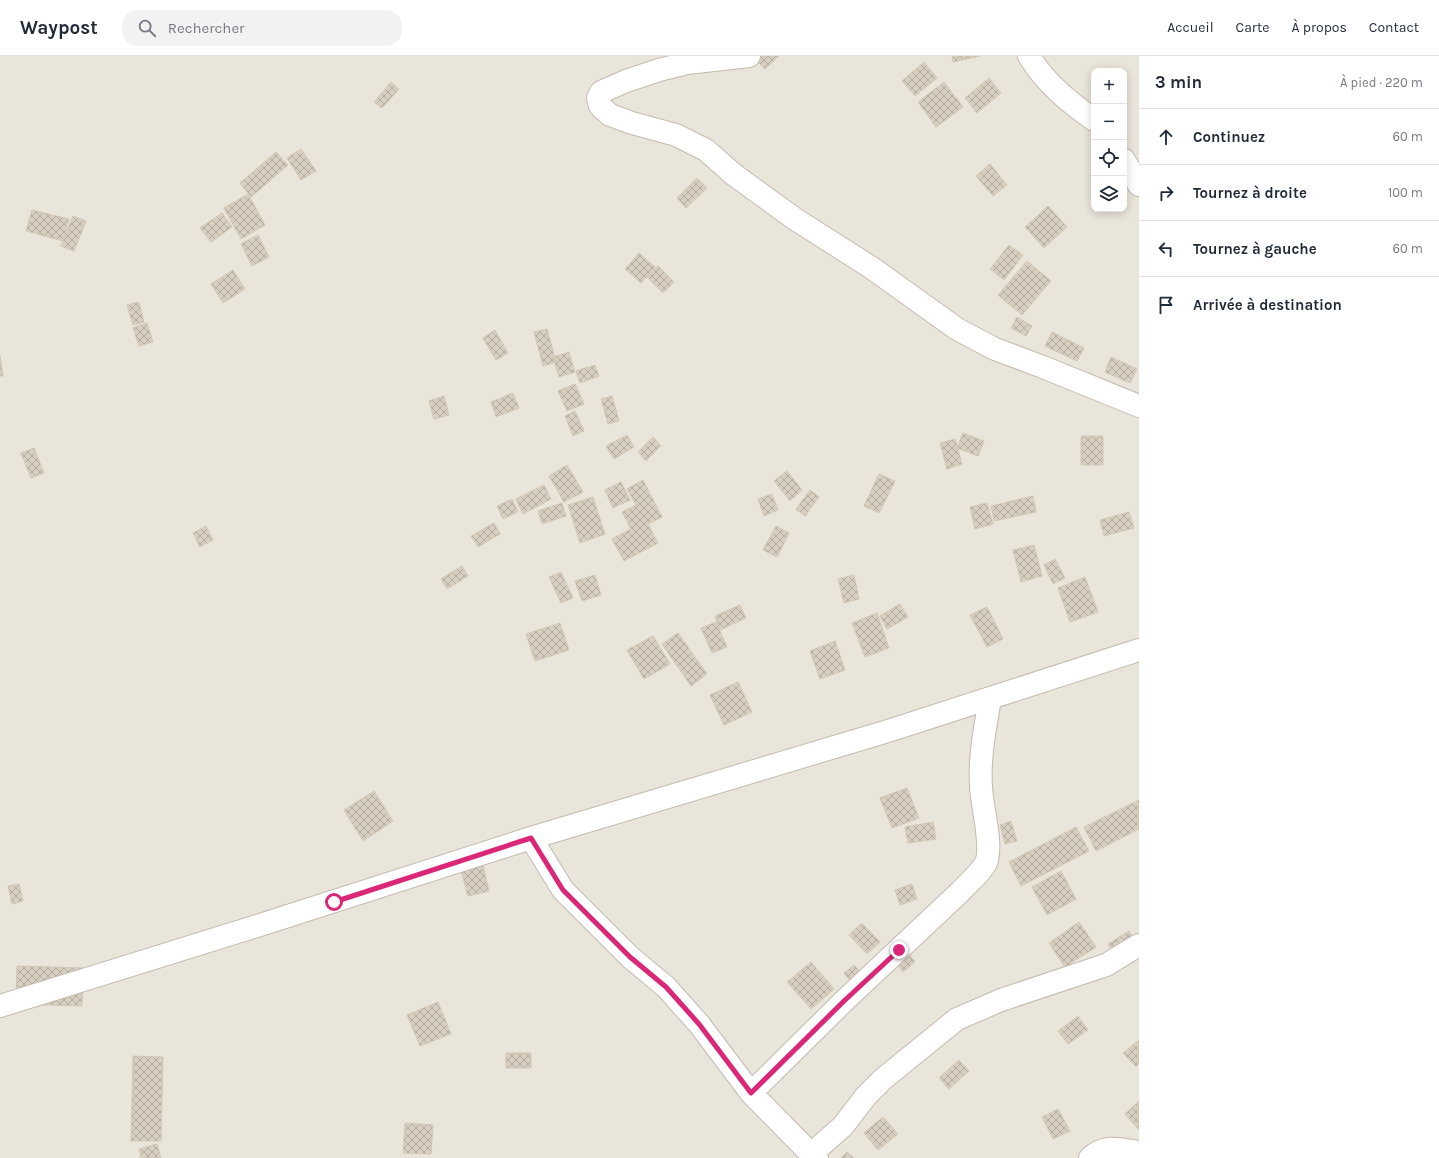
<!DOCTYPE html>
<html lang="fr">
<head>
<meta charset="utf-8">
<style>
  :root { --surface:#fff; --page:#f2f2f3; --text:#1f2937; --muted:#747a83; --line:#e0e1e3 }
  body { margin:0; font-family:Karla,sans-serif; background:var(--page); color:var(--text) }
  .controls { position:absolute; right:12px; top:12px; display:grid; overflow:hidden; border-radius:8px; box-shadow:0 2px 10px #0003 }
  .controls button { width:36px; height:36px; display:grid; place-items:center; padding:0; border:0; border-bottom:1px solid var(--line); background:var(--surface); color:var(--text); font:20px sans-serif }
  .stop { position:absolute; width:12px; height:12px; margin:-9px; border:3px solid #db2777; border-radius:50%; background:#fff }
  .stop.end { background:#db2777; border-color:#fff; box-shadow:0 1px 4px #0008 }
  .list { margin:0; padding:0; list-style:none }
  h2 { display:flex; justify-content:space-between; align-items:center; height:52px; margin:0; padding:0 16px; font-size:17px }
  h2 small { font-size:13px; font-weight:400; color:var(--muted) }
  .list li { display:grid; grid-template-columns:26px 1fr auto; gap:12px; align-items:center; box-sizing:border-box; height:56px; padding:0 16px; border-top:1px solid var(--line) }
  .list b { display:block; font-size:15px; white-space:nowrap }
  .list em { font-size:13px; font-style:normal; color:var(--muted) }
  .icon { flex:none; width:22px; height:22px; fill:none; stroke:currentColor; stroke-width:2; stroke-linecap:round; stroke-linejoin:round }
  .map { position:relative; flex:none; width:1139px; height:1102px; overflow:hidden }
  header { display:flex; align-items:center; gap:24px; box-sizing:border-box; height:56px; padding:0 20px; background:var(--surface); border-bottom:1px solid var(--line) }
  header strong { font-size:19px }
  nav { display:flex; gap:22px; margin-inline-start:auto; font-size:14px }
  .search { width:280px; height:36px; background:var(--page); display:flex; align-items:center; gap:10px; box-sizing:border-box; padding:0 14px; border-radius:16px; color:var(--muted); font-size:15px }
  main { display:flex }
  aside { flex:1; background:var(--surface) }
  .map>svg:first-child { display:block }
  .residential { fill:#eae5da; fill-rule:evenodd }
  .building { fill:url(#building-cross-hatch); stroke:#d3c7b4 }
  .lines { fill:none; stroke-linecap:round; stroke-linejoin:round }
  .minor-casing { stroke:#c2bbae; stroke-width:24 }
  .minor { stroke:#fff; stroke-width:22 }
  .route { stroke:#db2777; stroke-width:5 }
</style>
</head>
<body>
<header>
<strong>Waypost</strong>
<div class="search"><svg class="icon" aria-label="search" viewBox="0 0 24 24"><circle cx="10" cy="10" r="6"/><path d="M15 15l6 6"/></svg>Rechercher</div>
<nav><a>Accueil</a><a>Carte</a><a>À propos</a><a>Contact</a></nav>
</header>
<main>
<div class="map">
<svg width="1139" height="1102" viewBox="0 0 1139 1102">
  <defs>
    <pattern id="building-cross-hatch" width="8" height="8" patternUnits="userSpaceOnUse"><rect width="8" height="8" fill="#d8cfc1"/><path d="M0 0l8 8M0 8l8-8" fill="none" stroke="#b1aa9e"/></pattern>
  </defs>
  <rect width="100%" height="100%" fill="#f6f3ec"/>
  <path class="residential" d="M 0,0 L 1139,0 L 1139,1102 L 0,1102 ZM 1094,15 L 1124,15 L 1124,153 L 1094,153 Z"/>
  <path class="building" d="M 757,0 L 779,0 L 765,13 L 754,2 Z
    M 952,0 L 980,0 L 953,6 Z
    M 924,6 L 937,22 L 915,40 L 902,25 Z
    M 989,22 L 1001,37 L 977,57 L 965,42 Z
    M 391,26 L 399,33 L 382,52 L 374,46 Z
    M 944,26 L 963,51 L 936,71 L 918,46 Z
    M 301,93 L 316,115 L 301,124 L 287,102 Z
    M 276,96 L 288,109 L 251,141 L 240,127 Z
    M 990,108 L 1007,129 L 993,140 L 976,120 Z
    M 697,122 L 707,132 L 686,152 L 677,142 Z
    M 248,138 L 265,169 L 241,183 L 224,152 Z
    M 1048,150 L 1067,171 L 1044,192 L 1025,171 Z
    M 32,154 L 69,163 L 63,185 L 26,175 Z
    M 222,157 L 232,171 L 211,186 L 200,172 Z
    M 73,160 L 86,165 L 74,195 L 61,190 Z
    M 258,179 L 269,201 L 252,210 L 241,188 Z
    M 1009,189 L 1023,199 L 1004,224 L 990,213 Z
    M 639,197 L 655,211 L 641,227 L 625,213 Z
    M 1027,205 L 1051,225 L 1022,259 L 998,239 Z
    M 658,210 L 674,226 L 663,237 L 647,221 Z
    M 233,214 L 245,233 L 223,247 L 211,228 Z
    M 139,246 L 144,266 L 133,269 L 127,249 Z
    M 1017,261 L 1032,270 L 1026,280 L 1011,272 Z
    M 147,267 L 153,286 L 139,290 L 133,272 Z
    M 547,273 L 556,306 L 543,310 L 534,276 Z
    M 495,274 L 508,297 L 496,304 L 483,282 Z
    M 1052,276 L 1084,292 L 1077,305 L 1045,290 Z
    M 569,296 L 575,316 L 559,321 L 553,301 Z
    M 0,300 L 3,320 L 0,320 Z
    M 1111,301 L 1137,313 L 1130,327 L 1105,316 Z
    M 595,309 L 599,320 L 580,327 L 576,315 Z
    M 575,328 L 584,348 L 567,355 L 558,335 Z
    M 513,337 L 519,352 L 496,361 L 491,346 Z
    M 444,340 L 449,359 L 434,363 L 429,345 Z
    M 612,340 L 619,365 L 608,368 L 601,343 Z
    M 575,355 L 584,375 L 573,380 L 565,360 Z
    M 963,377 L 984,385 L 978,400 L 957,392 Z
    M 627,379 L 634,391 L 614,403 L 606,390 Z
    M 1081,380 L 1103,380 L 1103,409 L 1081,409 Z
    M 653,381 L 661,390 L 646,405 L 638,396 Z
    M 955,383 L 962,408 L 947,413 L 940,387 Z
    M 34,392 L 44,417 L 31,422 L 21,397 Z
    M 567,409 L 583,436 L 564,446 L 549,420 Z
    M 787,415 L 802,434 L 790,445 L 774,425 Z
    M 879,418 L 895,425 L 879,457 L 864,450 Z
    M 643,424 L 662,461 L 648,468 L 658,487 L 624,505 L 612,483 L 631,473 L 622,456 L 636,449 L 627,433 Z
    M 621,426 L 630,444 L 613,452 L 605,434 Z
    M 544,429 L 551,443 L 523,458 L 516,443 Z
    M 810,434 L 819,441 L 805,460 L 796,453 Z
    M 772,438 L 778,454 L 764,460 L 758,443 Z
    M 1033,440 L 1036,456 L 994,465 L 991,450 Z
    M 593,441 L 605,478 L 580,487 L 568,449 Z
    M 512,443 L 518,456 L 503,463 L 497,450 Z
    M 562,447 L 566,460 L 542,468 L 538,455 Z
    M 987,447 L 993,468 L 975,473 L 970,451 Z
    M 1129,456 L 1134,472 L 1104,480 L 1100,464 Z
    M 494,467 L 500,478 L 478,491 L 471,480 Z
    M 206,470 L 213,484 L 200,491 L 193,477 Z
    M 776,470 L 789,477 L 777,501 L 763,494 Z
    M 1034,489 L 1042,520 L 1021,526 L 1013,494 Z
    M 1055,503 L 1065,522 L 1053,528 L 1044,509 Z
    M 462,510 L 468,520 L 447,533 L 441,523 Z
    M 561,516 L 573,542 L 561,547 L 549,521 Z
    M 595,519 L 601,539 L 582,545 L 575,525 Z
    M 854,519 L 859,543 L 844,547 L 838,523 Z
    M 1085,521 L 1098,556 L 1070,566 L 1058,532 Z
    M 900,548 L 908,561 L 887,573 L 880,560 Z
    M 740,549 L 746,562 L 720,574 L 715,560 Z
    M 987,551 L 1003,583 L 987,591 L 970,559 Z
    M 877,557 L 889,592 L 865,601 L 852,567 Z
    M 716,566 L 727,591 L 712,597 L 701,572 Z
    M 560,567 L 569,594 L 535,605 L 526,578 Z
    M 678,577 L 707,618 L 691,630 L 662,588 Z
    M 653,580 L 670,608 L 644,623 L 627,594 Z
    M 835,585 L 845,614 L 820,623 L 810,595 Z
    M 738,626 L 752,656 L 724,669 L 710,639 Z
    M 907,732 L 919,762 L 892,772 L 880,742 Z
    M 374,735 L 393,765 L 363,785 L 344,754 Z
    M 1139,744 L 1139,773 L 1096,795 L 1084,771 Z
    M 1011,765 L 1017,785 L 1005,788 L 1000,769 Z
    M 933,766 L 936,783 L 908,787 L 905,771 Z
    M 1076,771 L 1089,795 L 1021,830 L 1009,806 Z
    M 482,805 L 489,835 L 468,840 L 460,811 Z
    M 1061,815 L 1076,843 L 1047,859 L 1032,831 Z
    M 19,828 L 23,845 L 12,848 L 8,830 Z
    M 912,828 L 917,843 L 900,849 L 895,834 Z
    M 1079,866 L 1096,891 L 1065,911 L 1049,887 Z
    M 862,867 L 880,886 L 867,898 L 849,879 Z
    M 1129,875 L 1139,893 L 1139,902 L 1123,912 L 1108,888 Z
    M 908,897 L 915,906 L 903,916 L 896,907 Z
    M 811,906 L 834,933 L 811,953 L 787,926 Z
    M 854,909 L 862,918 L 852,927 L 844,917 Z
    M 17,910 L 83,912 L 82,950 L 16,948 Z
    M 438,946 L 451,978 L 420,990 L 407,959 Z
    M 1078,960 L 1088,974 L 1068,988 L 1058,975 Z
    M 1139,984 L 1139,1008 L 1136,1011 L 1123,997 Z
    M 506,997 L 531,997 L 531,1012 L 506,1012 Z
    M 133,1000 L 163,1001 L 161,1085 L 131,1085 Z
    M 959,1004 L 969,1015 L 949,1033 L 939,1022 Z
    M 1139,1045 L 1139,1074 L 1125,1058 Z
    M 1058,1053 L 1070,1075 L 1053,1083 L 1042,1061 Z
    M 883,1061 L 898,1078 L 878,1094 L 864,1077 Z
    M 405,1067 L 433,1069 L 431,1098 L 403,1097 Z
    M 157,1088 L 161,1102 L 141,1102 L 139,1093 Z
    M 847,1096 L 854,1102 L 841,1102 Z"/>
  <g class="lines">
    <defs>
      <path id="minor" d="M 749,0 L 687,7 L 659,14 L 626,25 L 601,36 L 598,42 L 600,50 L 610,59 L 632,67 L 676,79 L 706,94 L 733,118 L 795,163 L 872,212 L 957,273 L 995,293 L 1043,311 L 1139,350
        M 1029,0 C 1045,27 1069,46 1094,64
        M 1124,104 L 1139,129
        M 531,782 L 563,834 L 630,901 L 666,931 L 699,968 L 751,1037 L 811,1098 L 817,1102
        M 0,950 L 260,869 L 531,782 L 888,675 L 1139,594
        M 751,1037 L 844,945 L 961,835 C 968,827 984,814 987,804 C 992,785 982,752 981,731 C 979,702 985,672 990,643
        M 811,1098 L 843,1070 L 866,1040 L 883,1023 L 957,963 L 1001,944 L 1106,909 L 1139,889
        M 1090,1102 C 1106,1087 1120,1094 1139,1096"/>
    </defs>
    <use href="#minor" class="minor-casing"/>
    <use href="#minor" class="minor"/>
  </g>
  <g class="lines">
    <path class="route" d="M 334,846 L 531,782 L 563,834 L 630,901 L 666,931 L 699,968 L 751,1037 L 844,945 L 899,894"/>
  </g>
</svg>
<div class="controls">
<button>+</button>
<button>−</button>
<button><svg class="icon" aria-label="locate" viewBox="0 0 24 24"><circle cx="12" cy="12" r="6"/><path d="M12 2v4M12 18v4M2 12h4M18 12h4"/></svg></button>
<button><svg class="icon" aria-label="layers" viewBox="0 0 24 24"><path d="M12 4l9 5-9 5-9-5zM3 14l9 5 9-5"/></svg></button>
</div>
<div class="stop" style="left:334px;top:846px"></div>
<div class="stop end" style="left:899px;top:894px"></div>
</div>
<aside>
<h2>3 min<small>À pied · 220 m</small></h2>
<ul class="list">
<li><svg class="icon" aria-label="ahead" viewBox="0 0 24 24"><path d="M12 20V5M6 11l6-6 6 6"/></svg><div><b>Continuez</b></div><em>60 m</em></li>
<li><svg class="icon" aria-label="right" viewBox="0 0 24 24"><path d="M7 20v-9h11M14 6l5 5-5 5"/></svg><div><b>Tournez à droite</b></div><em>100 m</em></li>
<li><svg class="icon" aria-label="left" viewBox="0 0 24 24"><path d="M17 20v-9H6M10 6l-5 5 5 5"/></svg><div><b>Tournez à gauche</b></div><em>60 m</em></li>
<li><svg class="icon" aria-label="arrive" viewBox="0 0 24 24"><path d="M6 21V4h12l-3 4 3 4H6"/></svg><div><b>Arrivée à destination</b></div></li>
</ul>
</aside>
</main>
</body>
</html>
